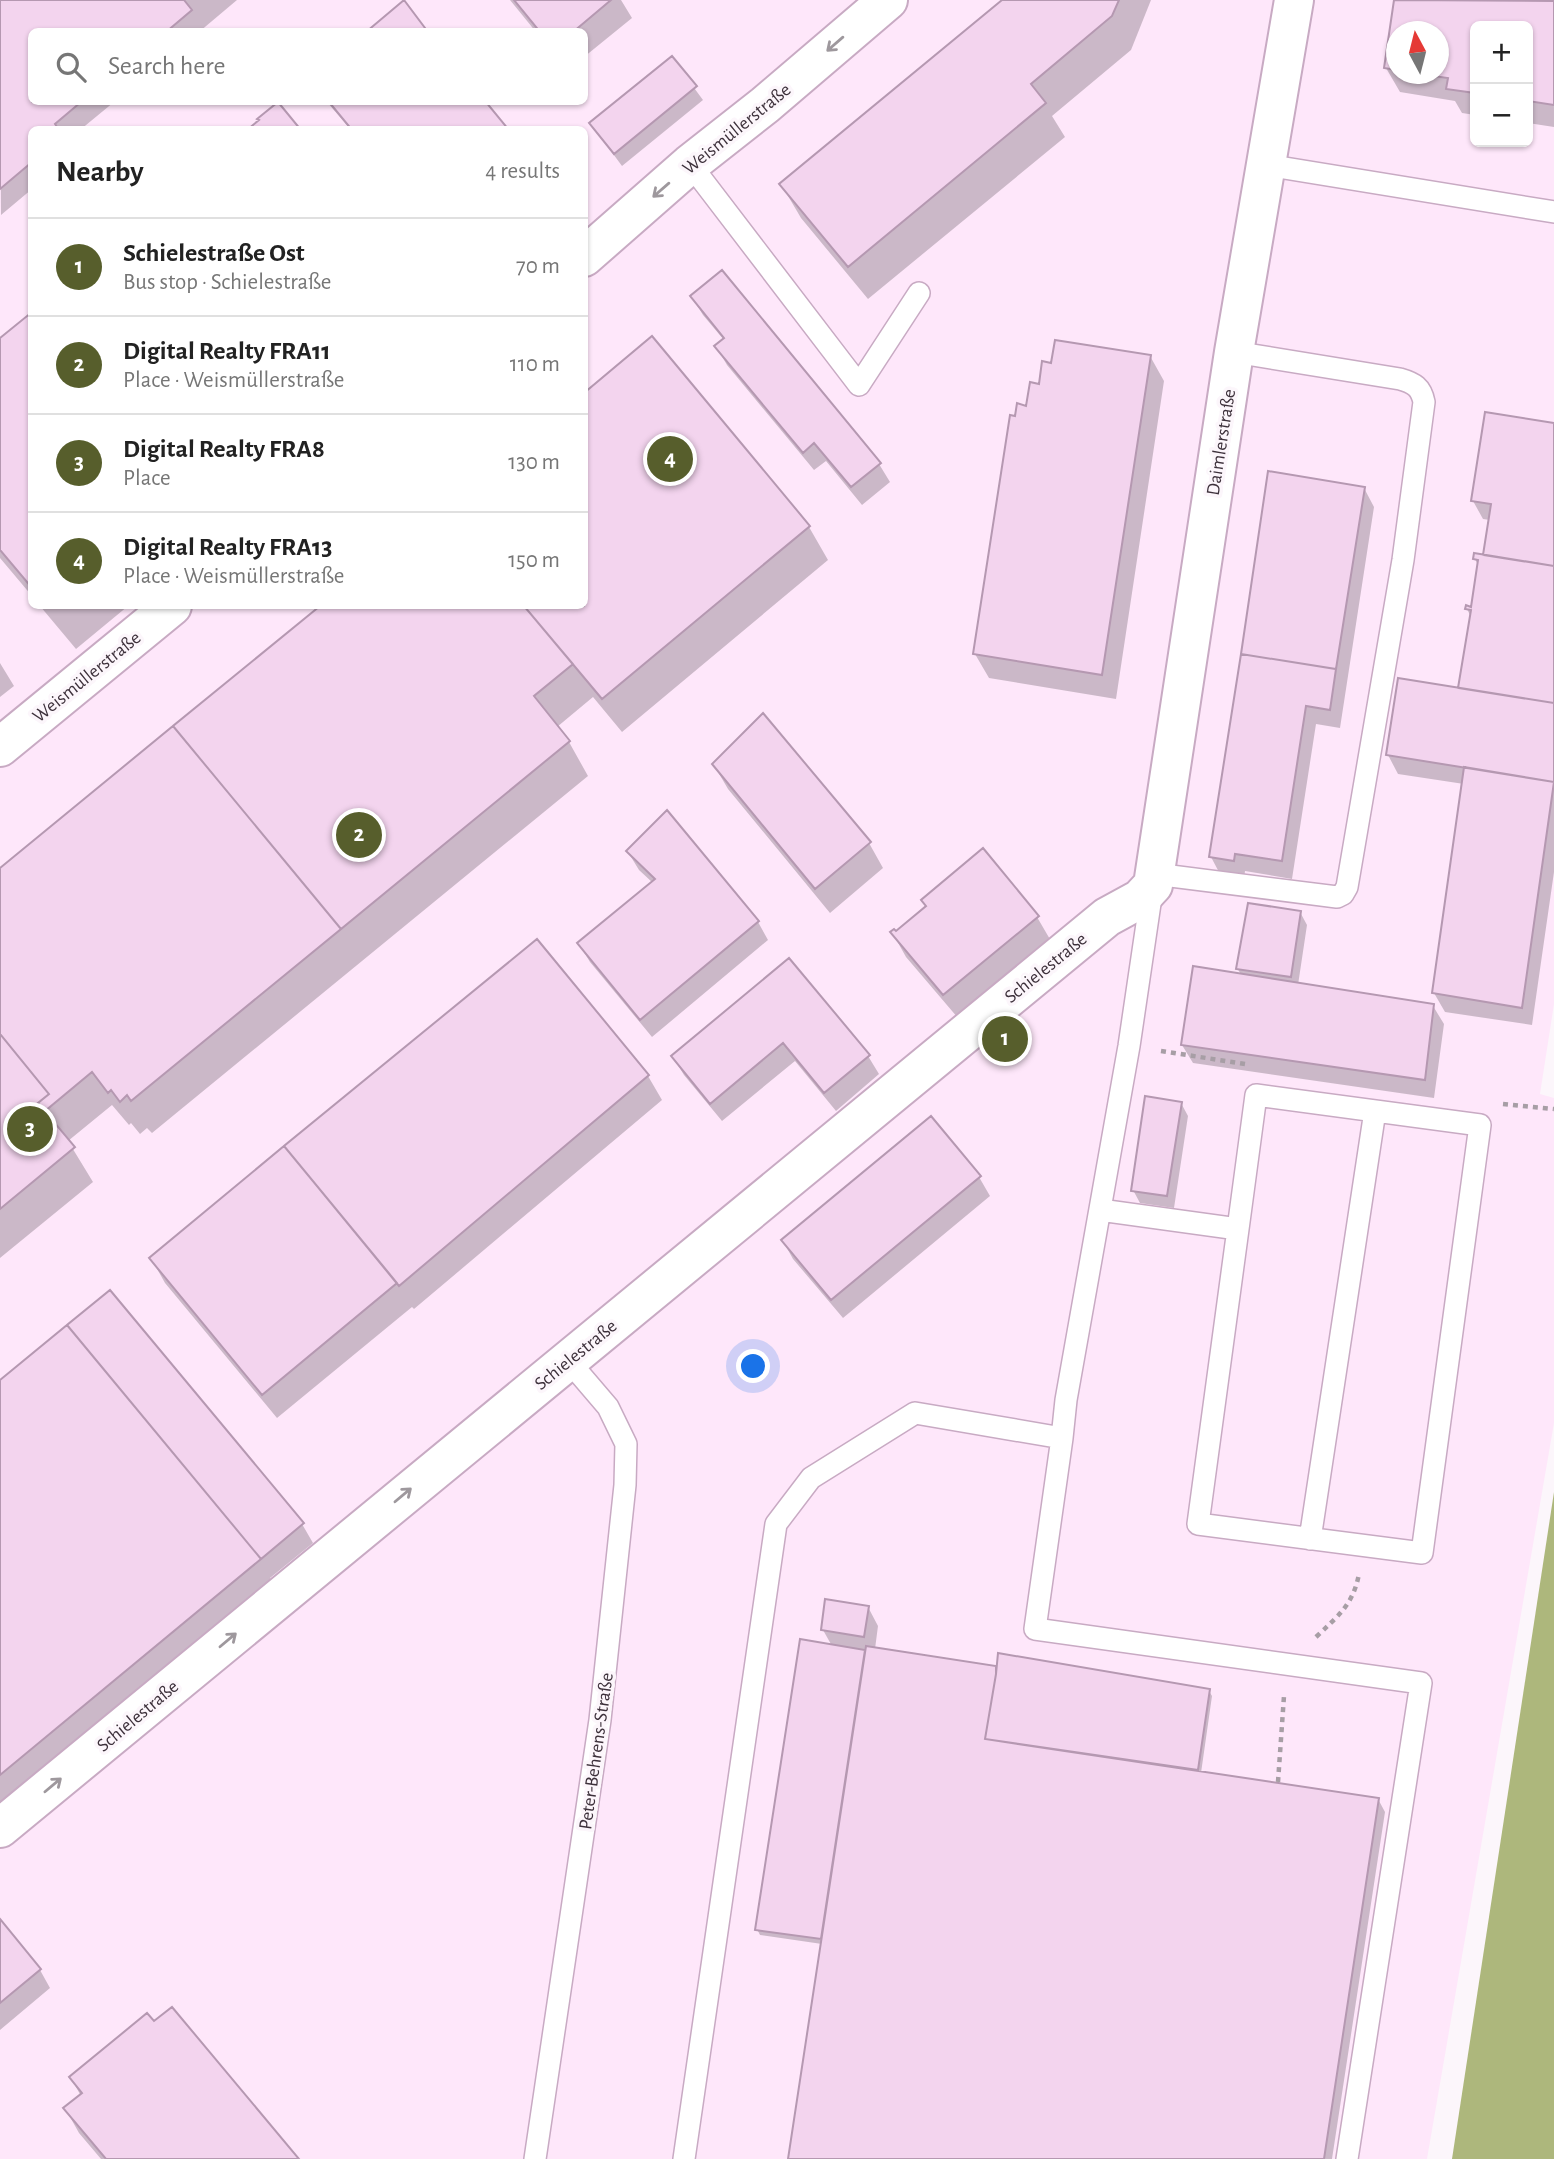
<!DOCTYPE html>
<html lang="en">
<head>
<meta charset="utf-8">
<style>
  :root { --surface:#fff; --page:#f2f2f2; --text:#222; --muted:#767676; --line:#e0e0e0; --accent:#575e2c }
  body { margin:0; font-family:"Alegreya Sans",sans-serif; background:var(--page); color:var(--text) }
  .controls { position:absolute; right:21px; top:21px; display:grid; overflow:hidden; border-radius:10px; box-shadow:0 2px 5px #0004 }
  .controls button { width:63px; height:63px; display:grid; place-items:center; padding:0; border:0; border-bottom:2px solid var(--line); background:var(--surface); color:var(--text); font:35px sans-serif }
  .compass { position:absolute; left:1386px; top:21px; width:63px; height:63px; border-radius:50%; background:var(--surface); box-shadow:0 2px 5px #0004; rotate:353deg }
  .you { position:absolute; left:754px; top:1367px; width:24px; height:24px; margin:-18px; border:5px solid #fff; border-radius:50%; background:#1a73e8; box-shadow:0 0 0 10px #1a73e833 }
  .badge { display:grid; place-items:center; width:46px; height:46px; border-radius:50%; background:var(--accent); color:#fff; font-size:23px; font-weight:700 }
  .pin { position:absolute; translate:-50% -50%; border:4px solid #fff; box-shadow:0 2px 7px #0006 }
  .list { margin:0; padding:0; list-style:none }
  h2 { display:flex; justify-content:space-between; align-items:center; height:91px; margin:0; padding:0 28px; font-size:30px }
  h2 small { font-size:23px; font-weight:400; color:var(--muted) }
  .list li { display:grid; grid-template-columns:46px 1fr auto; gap:21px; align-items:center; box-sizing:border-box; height:98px; padding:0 28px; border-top:2px solid var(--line) }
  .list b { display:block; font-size:26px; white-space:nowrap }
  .list p { margin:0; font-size:23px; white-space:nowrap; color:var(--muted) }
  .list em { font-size:23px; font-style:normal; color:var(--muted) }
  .icon { flex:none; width:38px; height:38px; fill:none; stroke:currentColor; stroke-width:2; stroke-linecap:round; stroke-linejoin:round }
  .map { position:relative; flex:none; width:1554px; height:2159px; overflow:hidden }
  .search { position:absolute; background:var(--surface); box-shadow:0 2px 5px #0004; left:28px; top:28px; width:560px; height:77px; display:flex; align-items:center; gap:18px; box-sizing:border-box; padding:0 24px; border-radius:10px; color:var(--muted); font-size:26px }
  .panel { position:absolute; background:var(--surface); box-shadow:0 2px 5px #0004; left:28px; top:126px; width:560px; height:483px; border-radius:10px }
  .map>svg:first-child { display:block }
  .built { fill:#fee7fa; fill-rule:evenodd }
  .water { fill:#adb77c }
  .shadow { fill:#0003; fill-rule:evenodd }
  .building { fill:#f3d4ee; stroke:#b598b1; stroke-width:2 }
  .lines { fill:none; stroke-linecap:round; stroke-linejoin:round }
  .lane-casing { stroke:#c8aac3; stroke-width:24 }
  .street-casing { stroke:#c8aac3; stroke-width:42 }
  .path { stroke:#a79ea5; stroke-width:4.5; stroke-dasharray:5 5; stroke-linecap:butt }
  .lane { stroke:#fff; stroke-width:21 }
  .street { stroke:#fff; stroke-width:38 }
  .oneway { stroke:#9e989d }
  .labels { text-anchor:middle; stroke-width:7; stroke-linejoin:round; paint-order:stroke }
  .street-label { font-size:19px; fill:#3d313b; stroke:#fcf6fb }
</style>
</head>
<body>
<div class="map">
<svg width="1554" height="2159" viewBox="0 0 1554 2159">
  <rect width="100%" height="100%" fill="#fcf6fb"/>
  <path class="built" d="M 0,0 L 1554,0 L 1554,1004 L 1540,1094 L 1554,1098 L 1554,1423 L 1427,2159 L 0,2159 ZM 1475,26 L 1528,26 L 1528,142 L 1475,142 ZM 32,32 L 584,32 L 584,102 L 32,102 ZM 1396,32 L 1438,32 L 1438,74 L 1396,74 ZM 32,130 L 584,130 L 584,606 L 32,606 Z"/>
  <path class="water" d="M 1554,1492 L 1554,2159 L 1452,2159 Z"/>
  <path class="shadow" d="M 0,0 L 237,0 L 199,32 L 32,32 L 32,102 L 114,102 L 80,130 L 32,130 L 32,189 L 1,215 Z
    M 510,0 L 621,0 L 632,18 L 584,57 L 584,32 L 536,32 Z
    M 1005,0 L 1151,0 L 1131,50 L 1052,116 L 1065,137 L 868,299 L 801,218 L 781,184 Z
    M 1396,0 L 1535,0 L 1554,3 L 1554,127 L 1528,123 L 1528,26 L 1475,26 L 1475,115 L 1462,113 L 1455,101 L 1400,92 L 1386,68 ZM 1396,32 L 1438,32 L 1438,74 L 1396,74 Z
    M 672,58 L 703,100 L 622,166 L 591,124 Z
    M 327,102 L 485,102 L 508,130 L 351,130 Z
    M 692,297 L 879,464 L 890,482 L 862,505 L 826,461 L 814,470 L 727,365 L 716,346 L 724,340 L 703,315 Z
    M 32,314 L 32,596 L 0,558 L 0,340 Z
    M 1150,356 L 1164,381 L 1116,699 L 989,678 L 975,654 L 1017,418 L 1028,408 L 1052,365 Z
    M 1554,425 L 1554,872 L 1532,1025 L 1445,1012 L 1434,993 L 1464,784 L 1398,774 L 1388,755 L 1460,690 L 1471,617 L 1467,609 L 1472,609 L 1479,567 L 1475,559 L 1484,557 L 1490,520 L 1483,519 L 1473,501 Z
    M 1364,488 L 1374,507 L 1340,728 L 1316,724 L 1292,879 L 1245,871 L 1244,879 L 1221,876 L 1211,857 Z
    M 809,527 L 828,560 L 622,732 L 593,697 L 557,727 L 569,742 L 588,776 L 152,1133 L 147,1128 L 140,1134 L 131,1123 L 129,1125 L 112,1105 L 68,1141 L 93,1182 L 0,1258 L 0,871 L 322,606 L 584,606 Z
    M 40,606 L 128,606 L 76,649 Z
    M 0,663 L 14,686 L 0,697 Z
    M 714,765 L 869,843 L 883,868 L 830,913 L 728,789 Z
    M 628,852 L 758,922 L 768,940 L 652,1037 L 590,962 L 579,944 L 653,883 L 639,870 Z
    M 927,907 L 1037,917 L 1051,941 L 958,1018 L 906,957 L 892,932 L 896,934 Z
    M 1300,912 L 1307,925 L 1298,985 L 1433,1006 L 1444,1024 L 1434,1098 L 1193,1063 L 1182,1045 L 1242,976 L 1237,968 Z
    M 789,960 L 868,1056 L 879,1074 L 836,1111 L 795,1061 L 722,1121 L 684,1075 L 673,1057 Z
    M 648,1076 L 662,1100 L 414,1309 L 412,1307 L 277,1418 L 165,1283 L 151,1258 Z
    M 1181,1103 L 1188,1116 L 1174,1208 L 1140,1203 L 1133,1190 Z
    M 979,1177 L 990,1196 L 843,1318 L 793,1259 L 783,1241 Z
    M 0,1382 L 302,1524 L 313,1543 L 270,1578 L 273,1584 L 0,1810 Z
    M 868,1607 L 878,1626 L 875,1649 L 995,1667 L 998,1673 L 1209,1691 L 1212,1696 L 1201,1773 L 1378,1799 L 1385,1812 L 1332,2159 L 789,2159 L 822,1944 L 760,1935 L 757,1929 L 832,1646 L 823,1630 Z
    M 0,1922 L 40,1970 L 50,1988 L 0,2030 Z
    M 71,2078 L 296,2159 L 101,2159 L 79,2133 L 65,2108 L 81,2096 Z"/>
  <path class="building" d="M 0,0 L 184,0 L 192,10 L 166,32 L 32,32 L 32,102 L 81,102 L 55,124 L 59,130 L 32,130 L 32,162 L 0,189 Z
    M 404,0 L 428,32 L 366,32 Z
    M 514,0 L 611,0 L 573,32 L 540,32 Z
    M 1002,0 L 1119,0 L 1112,16 L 1031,84 L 1046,103 L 848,267 L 779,184 Z
    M 1394,0 L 1554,1 L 1554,105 L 1528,101 L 1528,26 L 1475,26 L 1475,93 L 1446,89 L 1448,78 L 1419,74 L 1438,74 L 1438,32 L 1396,32 L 1396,70 L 1384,68 Z
    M 672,56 L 697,86 L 614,154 L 589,123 Z
    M 278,102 L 301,130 L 247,130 L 259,120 L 257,119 Z
    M 329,102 L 486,102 L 509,130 L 352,130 Z
    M 722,270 L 881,463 L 851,487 L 814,443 L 803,453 L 714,346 L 724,338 L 690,296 Z
    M 32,312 L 32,588 L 0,550 L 0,338 Z
    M 652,336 L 810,526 L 602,699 L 524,606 L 584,606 L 584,393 Z
    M 1055,340 L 1151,355 L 1102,675 L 973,654 L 1010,415 L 1015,416 L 1017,403 L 1026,406 L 1030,382 L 1039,384 L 1042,361 L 1051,363 Z
    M 1485,412 L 1554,423 L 1554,566 L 1483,555 L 1491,504 L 1471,501 Z
    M 1268,471 L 1365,487 L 1336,669 L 1241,654 Z
    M 1474,553 L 1554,566 L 1554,703 L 1458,688 L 1471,610 L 1465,609 L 1466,605 L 1471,607 L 1478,560 L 1473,559 Z
    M 320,606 L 524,606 L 573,664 L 534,696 L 570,741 L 341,929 L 173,726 Z
    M 1241,654 L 1336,669 L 1330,710 L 1306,706 L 1282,861 L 1235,854 L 1234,861 L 1209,857 Z
    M 1398,678 L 1554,703 L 1554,782 L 1386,755 Z
    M 763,713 L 871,842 L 815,889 L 712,764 Z
    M 173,726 L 341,929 L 131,1101 L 127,1095 L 120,1102 L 111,1090 L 108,1093 L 92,1072 L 45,1111 L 38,1103 L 49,1094 L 0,1034 L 0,868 Z
    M 1464,767 L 1554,782 L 1522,1008 L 1432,993 Z
    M 667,810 L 759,921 L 640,1020 L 577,943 L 655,879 L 626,851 Z
    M 983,848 L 1039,916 L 943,995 L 890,932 L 894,929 L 896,931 L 926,906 L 921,900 Z
    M 1248,903 L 1301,911 L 1291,977 L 1236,969 Z
    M 537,939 L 649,1075 L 399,1286 L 284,1146 Z
    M 789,958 L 870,1055 L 824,1093 L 783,1043 L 710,1104 L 671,1056 Z
    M 1193,966 L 1434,1004 L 1425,1080 L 1181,1045 Z
    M 0,1034 L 49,1094 L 38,1103 L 75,1147 L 0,1209 Z
    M 1145,1096 L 1182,1102 L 1167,1196 L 1131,1191 Z
    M 931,1116 L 981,1176 L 831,1300 L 781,1240 Z
    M 284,1146 L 397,1283 L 262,1395 L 149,1258 Z
    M 110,1290 L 304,1523 L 261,1559 L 67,1325 Z
    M 67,1325 L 261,1559 L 0,1775 L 0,1380 Z
    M 825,1599 L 869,1606 L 864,1637 L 821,1630 Z
    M 800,1639 L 865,1650 L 821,1939 L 755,1930 Z
    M 866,1646 L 996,1666 L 996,1674 L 985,1739 L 1379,1798 L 1324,2159 L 788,2159 Z
    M 998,1653 L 1210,1689 L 1198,1770 L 985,1739 L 996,1674 Z
    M 0,1919 L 41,1969 L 0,2003 Z
    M 172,2007 L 299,2159 L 106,2159 L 63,2108 L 82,2093 L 69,2077 L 147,2013 L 154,2021 Z"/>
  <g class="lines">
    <defs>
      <path id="lane" d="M 690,164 L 859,385 L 919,293
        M 1266,165 L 1554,212
        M 1155,874 L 1337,897 L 1343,894 L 1347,887 L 1403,560 L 1424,402 C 1421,387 1414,383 1400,379 L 1234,352
        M 1100,1210 L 1238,1229 L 1198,1524 L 1422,1553 L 1480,1125 L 1256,1095 L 1238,1229
        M 1062,1438 L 1035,1629 L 1421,1683 L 1347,2159
        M 1310,1539 L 1375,1111
        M 535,2159 L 600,1720 L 625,1485 L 626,1444 L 608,1407 L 567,1359
        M 684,2159 L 776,1524 L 811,1478 L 915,1413 L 1062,1438 L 1066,1400 L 1129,1046 L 1152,890"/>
      <path id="street" d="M 584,257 L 690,164 L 765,105 L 888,0
        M 0,747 L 172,606
        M 0,1828 L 1107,917 L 1140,899 L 1153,885 L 1234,352 L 1294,0"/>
    </defs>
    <use href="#lane" class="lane-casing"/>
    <use href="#street" class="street-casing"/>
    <path class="path" d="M 1161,1051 L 1245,1064
      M 1503,1104 L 1554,1109
      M 1316,1637 C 1338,1616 1353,1605 1359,1574
      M 1278,1782 L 1284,1696"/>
    <use href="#lane" class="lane"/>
    <use href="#street" class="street"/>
  </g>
  <defs><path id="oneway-shaft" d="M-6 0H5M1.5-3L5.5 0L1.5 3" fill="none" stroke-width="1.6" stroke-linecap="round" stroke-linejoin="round" transform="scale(1.75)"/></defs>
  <g class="oneway">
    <use href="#oneway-shaft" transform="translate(835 44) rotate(139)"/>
    <use href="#oneway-shaft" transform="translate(661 190) rotate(139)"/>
    <use href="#oneway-shaft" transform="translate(403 1495) rotate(-40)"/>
    <use href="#oneway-shaft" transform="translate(228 1640) rotate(-40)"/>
    <use href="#oneway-shaft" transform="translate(53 1785) rotate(-40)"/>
  </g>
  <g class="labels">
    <g class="street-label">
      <text transform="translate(736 128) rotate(-39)" y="7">Weismüllerstraße</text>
      <text transform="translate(1220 442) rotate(-81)" y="7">Daimlerstraße</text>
      <text transform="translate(86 676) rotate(-39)" y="7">Weismüllerstraße</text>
      <text transform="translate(1045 967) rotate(-39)" y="7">Schielestraße</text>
      <text transform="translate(575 1354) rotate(-39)" y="7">Schielestraße</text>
      <text transform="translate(137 1715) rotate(-40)" y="7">Schielestraße</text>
      <text transform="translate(595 1751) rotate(-82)" y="7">Peter-Behrens-Straße</text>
    </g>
  </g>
</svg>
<div class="controls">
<button>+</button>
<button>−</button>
</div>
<svg class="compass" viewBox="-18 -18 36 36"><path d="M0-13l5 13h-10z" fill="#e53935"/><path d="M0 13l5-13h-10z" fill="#767676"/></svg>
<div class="you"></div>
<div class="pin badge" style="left:1005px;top:1039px">1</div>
<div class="pin badge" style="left:359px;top:835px">2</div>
<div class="pin badge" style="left:30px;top:1129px">3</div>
<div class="pin badge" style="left:670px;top:459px">4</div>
<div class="search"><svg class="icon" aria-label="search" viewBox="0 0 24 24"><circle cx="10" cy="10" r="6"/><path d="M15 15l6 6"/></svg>Search here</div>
<section class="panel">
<h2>Nearby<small>4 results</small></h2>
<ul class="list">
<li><span class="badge">1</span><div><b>Schielestraße Ost</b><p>Bus stop · Schielestraße</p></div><em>70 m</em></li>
<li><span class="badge">2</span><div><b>Digital Realty FRA11</b><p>Place · Weismüllerstraße</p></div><em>110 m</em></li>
<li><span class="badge">3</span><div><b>Digital Realty FRA8</b><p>Place</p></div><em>130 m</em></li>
<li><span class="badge">4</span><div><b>Digital Realty FRA13</b><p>Place · Weismüllerstraße</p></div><em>150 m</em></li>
</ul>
</section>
</div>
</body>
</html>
